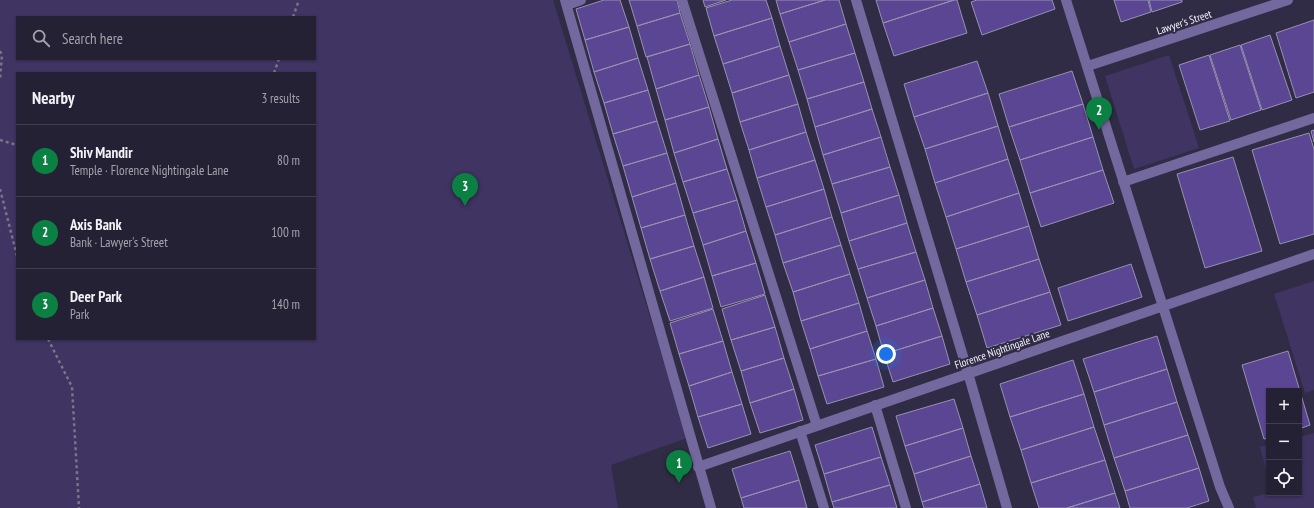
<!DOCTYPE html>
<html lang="en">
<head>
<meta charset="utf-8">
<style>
  :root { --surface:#252134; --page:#312e40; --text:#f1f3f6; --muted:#a3a3ac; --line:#423e4f; --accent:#0b8043 }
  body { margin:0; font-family:"PT Sans Narrow",sans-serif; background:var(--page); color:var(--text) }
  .controls { position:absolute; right:12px; bottom:12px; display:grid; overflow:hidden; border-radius:0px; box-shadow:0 1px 3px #0004 }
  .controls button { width:36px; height:36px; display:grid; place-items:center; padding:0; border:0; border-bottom:1px solid var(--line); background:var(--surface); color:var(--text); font:20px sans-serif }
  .you { position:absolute; left:886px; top:354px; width:14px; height:14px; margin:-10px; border:3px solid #fff; border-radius:50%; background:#1a73e8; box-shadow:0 0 0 6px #1a73e833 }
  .badge { display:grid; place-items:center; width:26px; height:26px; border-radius:50%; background:var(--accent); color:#fff; font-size:13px; font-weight:700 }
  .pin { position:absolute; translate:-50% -33px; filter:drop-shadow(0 1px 2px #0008) }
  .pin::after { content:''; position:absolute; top:21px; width:14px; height:12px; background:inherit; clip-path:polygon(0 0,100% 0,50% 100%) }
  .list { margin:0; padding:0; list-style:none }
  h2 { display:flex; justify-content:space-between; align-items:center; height:52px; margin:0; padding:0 16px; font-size:17px }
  h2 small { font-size:13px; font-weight:400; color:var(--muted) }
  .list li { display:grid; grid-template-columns:26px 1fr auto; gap:12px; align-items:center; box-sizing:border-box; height:72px; padding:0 16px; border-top:1px solid var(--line) }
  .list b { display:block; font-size:15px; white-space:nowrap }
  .list p { margin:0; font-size:13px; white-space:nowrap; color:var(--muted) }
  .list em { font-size:13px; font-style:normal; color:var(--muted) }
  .icon { flex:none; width:22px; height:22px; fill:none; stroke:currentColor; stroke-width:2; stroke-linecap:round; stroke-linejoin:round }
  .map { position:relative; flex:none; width:1314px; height:508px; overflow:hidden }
  .search { position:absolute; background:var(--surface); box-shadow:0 1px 3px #0004; left:16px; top:16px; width:300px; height:44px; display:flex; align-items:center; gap:10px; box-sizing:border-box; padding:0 14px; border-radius:0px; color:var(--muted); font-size:15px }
  .panel { position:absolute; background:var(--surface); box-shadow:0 1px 3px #0004; left:16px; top:72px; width:300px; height:268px; border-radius:0px }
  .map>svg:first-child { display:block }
  .green { fill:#3f3462; fill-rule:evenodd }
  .building { fill:#5b4693; stroke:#9691b0 }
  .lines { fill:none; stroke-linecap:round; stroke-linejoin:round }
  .path { stroke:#797589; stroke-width:2.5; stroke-dasharray:3 3; stroke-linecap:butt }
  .street { stroke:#74699e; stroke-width:10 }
  .labels { text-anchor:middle; stroke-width:4; stroke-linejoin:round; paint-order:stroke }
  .street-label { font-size:11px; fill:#f5f3fe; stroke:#312c45 }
</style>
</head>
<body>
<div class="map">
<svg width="1314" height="508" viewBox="0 0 1314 508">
  <rect width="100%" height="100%" fill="#312c45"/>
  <path class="green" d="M 0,0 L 553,0 L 687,438 L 611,465 L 618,508 L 0,508 ZM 17,17 L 315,17 L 315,59 L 17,59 ZM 17,73 L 315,73 L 315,339 L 17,339 Z
    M 1169,55 L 1199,148 L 1134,169 L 1105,76 Z
    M 1314,281 L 1314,390 L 1305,393 L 1274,294 Z
    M 1314,433 L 1314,508 L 1256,508 L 1253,497 L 1269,493 L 1299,493 L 1299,437 Z
    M 1269,445 L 1269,480 L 1260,447 Z"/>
  <path class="building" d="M 604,0 L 620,0 L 629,27 L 585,40 L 576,9 Z
    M 629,0 L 677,0 L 680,13 L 637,26 Z
    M 703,0 L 726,0 L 705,7 Z
    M 732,0 L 766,0 L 772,18 L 714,36 L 706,8 Z
    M 776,0 L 825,0 L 780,14 Z
    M 825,0 L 839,0 L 846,24 L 789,42 L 780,14 Z
    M 876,0 L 954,0 L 883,23 Z
    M 954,0 L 957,0 L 967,33 L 894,56 L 883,23 Z
    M 977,0 L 1052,0 L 1055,9 L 982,35 L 971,2 Z
    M 1114,0 L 1148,0 L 1151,12 L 1121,22 Z
    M 1149,0 L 1182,0 L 1182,2 L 1152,12 Z
    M 680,13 L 690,44 L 646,57 L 637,26 Z
    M 772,18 L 780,46 L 723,64 L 714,36 Z
    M 1314,20 L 1314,92 L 1296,98 L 1276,33 Z
    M 846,24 L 855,53 L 798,70 L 789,42 Z
    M 629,27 L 638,58 L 594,72 L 585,40 Z
    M 1270,35 L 1292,100 L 1262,110 L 1241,45 Z
    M 690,44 L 699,75 L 656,89 L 647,57 Z
    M 1240,45 L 1261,110 L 1231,120 L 1210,55 Z
    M 780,46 L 789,75 L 732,93 L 723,64 Z
    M 855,53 L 864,82 L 807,99 L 798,70 Z
    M 1209,55 L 1230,121 L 1200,130 L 1179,65 Z
    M 638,58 L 648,90 L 604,103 L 594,72 Z
    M 977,61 L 988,93 L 914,117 L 904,84 Z
    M 1072,71 L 1083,104 L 1009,127 L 999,94 Z
    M 699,75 L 709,107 L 665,120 L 656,89 Z
    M 789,75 L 798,104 L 740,122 L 732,93 Z
    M 864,82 L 872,109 L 815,127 L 807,99 Z
    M 648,90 L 657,121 L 613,134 L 604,103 Z
    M 988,93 L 998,126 L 925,149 L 914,117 Z
    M 798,104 L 806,132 L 749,150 L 740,122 Z
    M 1083,104 L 1093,137 L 1020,160 L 1009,127 Z
    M 709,107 L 718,139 L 674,153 L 665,120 Z
    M 872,109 L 881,137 L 823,155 L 815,127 Z
    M 657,121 L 667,153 L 623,166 L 613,134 Z
    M 998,126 L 1008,159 L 935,183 L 925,149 Z
    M 1314,130 L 1314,142 L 1311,131 Z
    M 806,132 L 815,160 L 757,178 L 749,150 Z
    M 1309,133 L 1314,149 L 1314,234 L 1280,244 L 1252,150 Z
    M 881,137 L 890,167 L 832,184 L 823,155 Z
    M 1093,137 L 1103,170 L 1030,193 L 1020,160 Z
    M 718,139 L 727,169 L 683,182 L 674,153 Z
    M 667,153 L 676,183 L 632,197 L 623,166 Z
    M 1233,157 L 1262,251 L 1205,268 L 1177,174 Z
    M 1008,159 L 1019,193 L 946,217 L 935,183 Z
    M 815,160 L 824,189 L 766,207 L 757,178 Z
    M 890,167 L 899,195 L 841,213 L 832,184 Z
    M 727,169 L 737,200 L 693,213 L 683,182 Z
    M 1103,170 L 1114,203 L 1041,227 L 1030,193 Z
    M 676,183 L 685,215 L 641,228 L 632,197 Z
    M 824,189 L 832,217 L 775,235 L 766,207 Z
    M 1019,193 L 1029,226 L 956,249 L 946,217 Z
    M 899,195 L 907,223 L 849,241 L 841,213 Z
    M 737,200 L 746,231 L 703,245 L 693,213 Z
    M 685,215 L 694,246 L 650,259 L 641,228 Z
    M 832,217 L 841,245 L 783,263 L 775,235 Z
    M 907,223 L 916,252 L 858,269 L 849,241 Z
    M 1029,226 L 1039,259 L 966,282 L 956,249 Z
    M 746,231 L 756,263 L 712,276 L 703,245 Z
    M 841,245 L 850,274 L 793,292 L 783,263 Z
    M 694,246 L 704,277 L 660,291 L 650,259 Z
    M 916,252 L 925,280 L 867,298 L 858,269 Z
    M 1039,259 L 1050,292 L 977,315 L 966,282 Z
    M 756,263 L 765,294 L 721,307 L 712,276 Z
    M 1131,264 L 1142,297 L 1068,321 L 1058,288 Z
    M 850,274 L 859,303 L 801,321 L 793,292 Z
    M 704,277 L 713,308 L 670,321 L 660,291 Z
    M 925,280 L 933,308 L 876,326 L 867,298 Z
    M 1050,292 L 1061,325 L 987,348 L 977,315 Z
    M 765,295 L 775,327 L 731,340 L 722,309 Z
    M 859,303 L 867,331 L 810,349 L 801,321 Z
    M 933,308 L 942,336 L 884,354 L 876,326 Z
    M 713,309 L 723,341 L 679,354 L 670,323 Z
    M 775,327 L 784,358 L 741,371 L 731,340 Z
    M 867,331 L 876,359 L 818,376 L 810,349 Z
    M 942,336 L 950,364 L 893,382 L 884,354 Z
    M 1157,336 L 1167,369 L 1094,392 L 1083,359 Z
    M 723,341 L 732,372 L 689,386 L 679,354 Z
    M 1288,351 L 1310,425 L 1299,429 L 1299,391 L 1269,391 L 1269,438 L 1264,439 L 1242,365 Z
    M 784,358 L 794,389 L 750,403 L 741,371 Z
    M 876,359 L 884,387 L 827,404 L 818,376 Z
    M 1073,360 L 1084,394 L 1010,417 L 1000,384 Z
    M 1167,369 L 1177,402 L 1104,425 L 1094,392 Z
    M 732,372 L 742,404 L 698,417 L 689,386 Z
    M 794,389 L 803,420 L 760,433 L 750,403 Z
    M 1084,394 L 1094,427 L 1021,450 L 1010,417 Z
    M 954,399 L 963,428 L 905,446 L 896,416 Z
    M 1177,402 L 1188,435 L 1114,458 L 1104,425 Z
    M 742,404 L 751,434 L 708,448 L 698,417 Z
    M 872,427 L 881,457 L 824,474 L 815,445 Z
    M 1094,427 L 1105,460 L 1031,483 L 1021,450 Z
    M 963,428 L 971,456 L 914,474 L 905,446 Z
    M 1188,435 L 1199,468 L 1125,491 L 1114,458 Z
    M 790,451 L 799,480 L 741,498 L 732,469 Z
    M 971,456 L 980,484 L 922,502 L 914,474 Z
    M 881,457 L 890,485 L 832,502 L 824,474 Z
    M 1105,460 L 1115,493 L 1067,508 L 1039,508 L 1031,483 Z
    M 1199,468 L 1209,501 L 1187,508 L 1130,508 L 1125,491 Z
    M 799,480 L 807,508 L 744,508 L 741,498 Z
    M 980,484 L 987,508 L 924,508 L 922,502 Z
    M 890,485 L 897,508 L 834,508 L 832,502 Z
    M 1115,493 L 1120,508 L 1067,508 Z"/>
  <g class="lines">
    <path class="path" d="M 293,17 L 299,0
      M 0,51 L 2,55 L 0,79
      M 274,73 L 279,59
      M 0,140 L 17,145
      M 0,189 L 17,256
      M 48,339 L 72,387 L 79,508"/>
    <path class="street" d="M 565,0 L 711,508
      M 682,0 L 817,426
      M 856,0 L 968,373 L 1007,508
      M 1066,0 L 1220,487 L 1229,508
      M 567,5 L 581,0
      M 1088,66 L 1288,0
      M 1123,182 L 1314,118
      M 875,405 L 906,508
      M 800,431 L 824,508
      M 698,467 L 1314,254"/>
  </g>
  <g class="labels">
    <g class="street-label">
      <text transform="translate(1184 22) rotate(-18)" y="4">Lawyer's Street</text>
      <text transform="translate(1002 349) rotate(-19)" y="4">Florence Nightingale Lane</text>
    </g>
  </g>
</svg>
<div class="controls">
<button>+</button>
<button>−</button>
<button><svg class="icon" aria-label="locate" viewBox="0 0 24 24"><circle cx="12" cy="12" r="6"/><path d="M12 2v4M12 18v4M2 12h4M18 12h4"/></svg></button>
</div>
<div class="you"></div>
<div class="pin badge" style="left:679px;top:483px">1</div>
<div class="pin badge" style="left:1099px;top:130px">2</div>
<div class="pin badge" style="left:465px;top:206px">3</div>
<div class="search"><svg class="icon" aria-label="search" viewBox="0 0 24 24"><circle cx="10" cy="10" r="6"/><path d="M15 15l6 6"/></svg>Search here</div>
<section class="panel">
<h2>Nearby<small>3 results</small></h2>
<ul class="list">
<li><span class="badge">1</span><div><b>Shiv Mandir</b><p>Temple · Florence Nightingale Lane</p></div><em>80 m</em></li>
<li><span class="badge">2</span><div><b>Axis Bank</b><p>Bank · Lawyer's Street</p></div><em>100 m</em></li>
<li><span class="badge">3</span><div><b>Deer Park</b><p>Park</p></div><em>140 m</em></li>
</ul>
</section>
</div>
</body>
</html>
